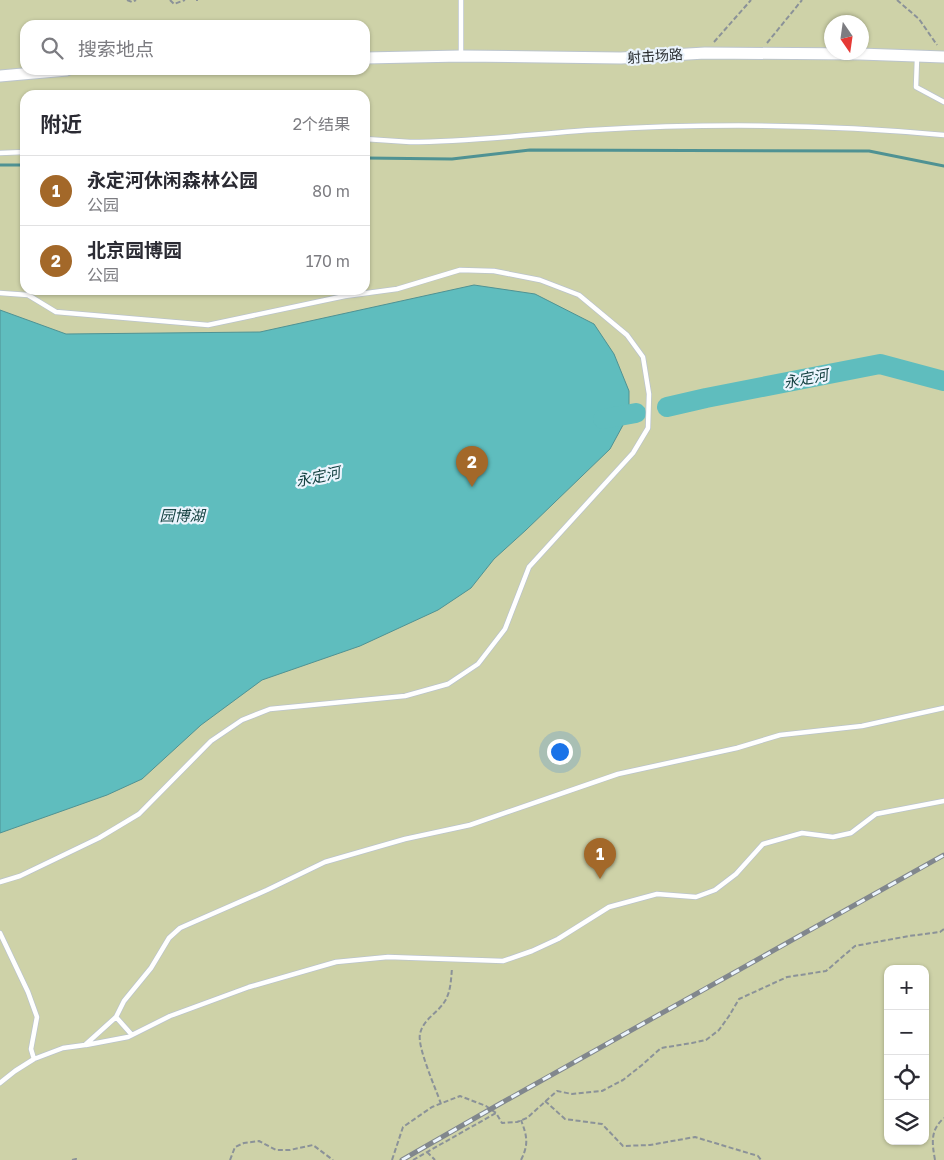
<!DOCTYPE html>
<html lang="zh">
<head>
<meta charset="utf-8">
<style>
  :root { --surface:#fff; --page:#f7f7f7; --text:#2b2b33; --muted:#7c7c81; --line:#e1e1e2; --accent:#a36829 }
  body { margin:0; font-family:"Golos Text","Noto Sans SC",sans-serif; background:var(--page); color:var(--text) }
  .controls { position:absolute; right:15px; bottom:15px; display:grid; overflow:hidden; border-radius:10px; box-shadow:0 1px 4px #0004 }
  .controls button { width:45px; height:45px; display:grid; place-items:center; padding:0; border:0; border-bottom:1px solid var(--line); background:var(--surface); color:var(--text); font:25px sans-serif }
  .compass { position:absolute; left:824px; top:15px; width:45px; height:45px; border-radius:50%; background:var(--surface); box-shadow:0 1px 4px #0004; rotate:167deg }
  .you { position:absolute; left:559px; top:751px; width:18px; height:18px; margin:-12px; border:4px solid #fff; border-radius:50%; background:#1a73e8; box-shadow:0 0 0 8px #1a73e833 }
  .badge { display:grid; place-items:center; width:32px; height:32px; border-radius:50%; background:var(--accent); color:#fff; font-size:16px; font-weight:700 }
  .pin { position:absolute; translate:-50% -41px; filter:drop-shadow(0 1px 2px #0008) }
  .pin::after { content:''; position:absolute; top:26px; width:18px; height:15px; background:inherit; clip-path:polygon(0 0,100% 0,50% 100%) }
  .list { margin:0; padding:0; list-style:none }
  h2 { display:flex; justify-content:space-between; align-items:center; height:65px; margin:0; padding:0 20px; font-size:21px }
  h2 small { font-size:16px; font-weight:400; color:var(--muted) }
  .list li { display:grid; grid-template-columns:32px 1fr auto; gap:15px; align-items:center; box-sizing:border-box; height:70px; padding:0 20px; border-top:1px solid var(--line) }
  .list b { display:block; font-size:19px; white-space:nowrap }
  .list p { margin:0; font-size:16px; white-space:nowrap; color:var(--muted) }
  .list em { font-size:16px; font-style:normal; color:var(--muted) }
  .icon { flex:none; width:28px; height:28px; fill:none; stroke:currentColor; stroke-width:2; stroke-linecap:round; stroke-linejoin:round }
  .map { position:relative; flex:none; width:944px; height:1160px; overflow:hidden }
  .search { position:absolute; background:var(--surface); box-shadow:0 1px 4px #0004; left:20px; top:20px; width:350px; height:55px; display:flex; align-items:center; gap:12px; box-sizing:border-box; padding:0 18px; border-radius:15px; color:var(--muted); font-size:19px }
  .panel { position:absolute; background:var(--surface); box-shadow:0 1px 4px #0004; left:20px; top:90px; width:350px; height:205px; border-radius:15px }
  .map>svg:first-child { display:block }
  .green { fill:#ced2a8; fill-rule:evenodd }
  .water { fill:#5fbdbe; stroke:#4f9293 }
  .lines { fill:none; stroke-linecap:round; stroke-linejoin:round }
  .stream { stroke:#4f9293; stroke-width:3 }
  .river { stroke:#5fbdbe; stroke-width:20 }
  .service-casing { stroke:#bbc4cc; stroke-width:6 }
  .tertiary-casing { stroke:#bbc4cc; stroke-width:13 }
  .path { stroke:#8b9298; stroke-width:2; stroke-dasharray:5 2.5; stroke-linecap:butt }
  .service { stroke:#fff; stroke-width:4.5 }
  .tertiary { stroke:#fff; stroke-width:11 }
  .rail-casing { stroke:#81878d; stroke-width:5 }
  .rail { stroke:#ebf4fd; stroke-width:3; stroke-dasharray:9; stroke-linecap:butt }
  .labels { text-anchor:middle; stroke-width:4.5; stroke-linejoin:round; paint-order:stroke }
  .street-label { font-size:14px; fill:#292d30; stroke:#ebf4fd }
  .water-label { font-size:15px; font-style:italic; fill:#174343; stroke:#ebf4fd }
</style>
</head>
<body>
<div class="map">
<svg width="944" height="1160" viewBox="0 0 944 1160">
  <rect width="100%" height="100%" fill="#ebf4fd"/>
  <path class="green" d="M 0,0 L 944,0 L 944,1160 L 0,1160 ZM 832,22 L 862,22 L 862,52 L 832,52 ZM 25,25 L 365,25 L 365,70 L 25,70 ZM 25,95 L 365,95 L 365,290 L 25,290 ZM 888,969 L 925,969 L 925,1141 L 888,1141 Z"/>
  <path class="water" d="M 474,285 L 535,294 L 594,324 L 614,354 L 629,391 L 629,414 L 610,449 L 526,530 L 494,559 L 471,588 L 438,610 L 360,646 L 262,680 L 201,725 L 142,779 L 107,795 L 0,833 L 0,310 L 66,334 L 260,332 Z"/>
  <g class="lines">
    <path class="stream" d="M 365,158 L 452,159 L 530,150 L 869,151 L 944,166
      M 0,165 L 25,165"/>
    <path class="river" d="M 667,407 L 706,398 L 880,364 L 944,381
      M 603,419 L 636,413"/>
    <defs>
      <path id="service" d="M 461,56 L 461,0
        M 917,58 L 916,87 L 944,102
        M 365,139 C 380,140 395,141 410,142 C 471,142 532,134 592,130 C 709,123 827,124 944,135
        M 0,153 L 25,152
        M 0,293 L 28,295 L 56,312 L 208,325 L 345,296 L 397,289 L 460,270 L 494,271 L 540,280 L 579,295 L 627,335 L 643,357 L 649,394 L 648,428 L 633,453 L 529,567 L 505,629 L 478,664 L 448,684 L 405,696 L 270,709 L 242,720 L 211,741 L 139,814 L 99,838 L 20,876 L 0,882
        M 0,933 L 28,992 L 37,1017 L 31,1049 L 34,1059
        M 116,1017 L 132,1035
        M 86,1045 L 128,1037 L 170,1016 L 249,987 L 336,962 L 388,957 L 503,961 L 532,951 L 558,939 L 609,907 L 657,894 L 696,897 L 715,890 L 736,874 L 763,844 L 802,833 L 833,837 L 851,833 L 876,814 L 944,801
        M 0,1083 L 15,1071 L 34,1059 L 63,1048 L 85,1045 L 116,1017 L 124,1001 L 151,968 L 169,938 L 180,928 L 267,890 L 325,862 L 405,839 L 470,825 L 618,774 L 737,748 L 780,735 L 862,726 L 944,708"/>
      <path id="tertiary" d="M 365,58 L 461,56 L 621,58 L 705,53 L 860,54 L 944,57
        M 0,76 L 67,70"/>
    </defs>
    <use href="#service" class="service-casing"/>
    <use href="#tertiary" class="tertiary-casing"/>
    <path class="path" d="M 127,0 L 132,2 L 136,0
      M 170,0 L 174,4 L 185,0
      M 196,0 L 198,0
      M 897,0 L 919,19 L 937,45
      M 714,42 L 751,0
      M 767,43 L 802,0
      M 545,1101 L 565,1119 L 602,1124 L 623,1146 L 650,1145 L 695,1137 L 758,1156 L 761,1160
      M 441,1104 C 436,1089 417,1047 420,1034 C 423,1019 438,1013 445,1001 C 451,991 451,979 452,968
      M 427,1152 L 435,1160
      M 72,1160 L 76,1159 L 79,1160
      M 230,1160 L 235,1147 L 244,1143 L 259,1141 L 276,1150 L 290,1150 L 313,1145 L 333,1160
      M 392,1160 L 403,1127 L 432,1107 L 460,1096 L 486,1106 L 496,1113 L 502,1123 L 517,1122 L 527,1118 L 557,1091 L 572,1094 L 602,1091 L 623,1080 L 642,1065 L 661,1048 L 692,1043 L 706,1040 L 719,1030 L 729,1016 L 739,999 L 787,977 L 826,971 L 855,946 L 909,936 L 940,932 L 944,929
      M 413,1160 L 496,1113
      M 521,1160 C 529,1144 527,1136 521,1120
      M 935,1160 C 932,1143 930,1130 944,1118"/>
    <use href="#service" class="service"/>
    <use href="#tertiary" class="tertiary"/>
    <defs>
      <path id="rail" d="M 402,1160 L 496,1106 L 944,855"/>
    </defs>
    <use href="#rail" class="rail-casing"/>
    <use href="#rail" class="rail"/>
  </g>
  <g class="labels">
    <g class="street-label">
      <text transform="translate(655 56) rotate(-4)" y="5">射击场路</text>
    </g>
    <g class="water-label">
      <text transform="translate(806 379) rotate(-11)" y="5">永定河</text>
      <text transform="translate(318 477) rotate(-12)" y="5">永定河</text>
      <text x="182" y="521">园博湖</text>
    </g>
  </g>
</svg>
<div class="controls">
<button>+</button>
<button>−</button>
<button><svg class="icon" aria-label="locate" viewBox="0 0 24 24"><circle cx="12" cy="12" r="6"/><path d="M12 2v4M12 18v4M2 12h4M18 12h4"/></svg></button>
<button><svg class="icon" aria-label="layers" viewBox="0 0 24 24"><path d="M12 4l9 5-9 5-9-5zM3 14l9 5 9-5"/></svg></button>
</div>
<svg class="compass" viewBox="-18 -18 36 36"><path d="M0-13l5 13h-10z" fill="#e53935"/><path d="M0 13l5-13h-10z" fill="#7c7c81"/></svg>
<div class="you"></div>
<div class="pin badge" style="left:600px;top:879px">1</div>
<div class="pin badge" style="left:472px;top:487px">2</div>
<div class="search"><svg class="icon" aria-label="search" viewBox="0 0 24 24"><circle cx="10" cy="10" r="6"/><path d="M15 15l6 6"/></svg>搜索地点</div>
<section class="panel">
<h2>附近<small>2个结果</small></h2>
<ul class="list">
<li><span class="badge">1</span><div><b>永定河休闲森林公园</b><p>公园</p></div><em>80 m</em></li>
<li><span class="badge">2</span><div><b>北京园博园</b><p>公园</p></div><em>170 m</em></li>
</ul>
</section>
</div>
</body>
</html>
